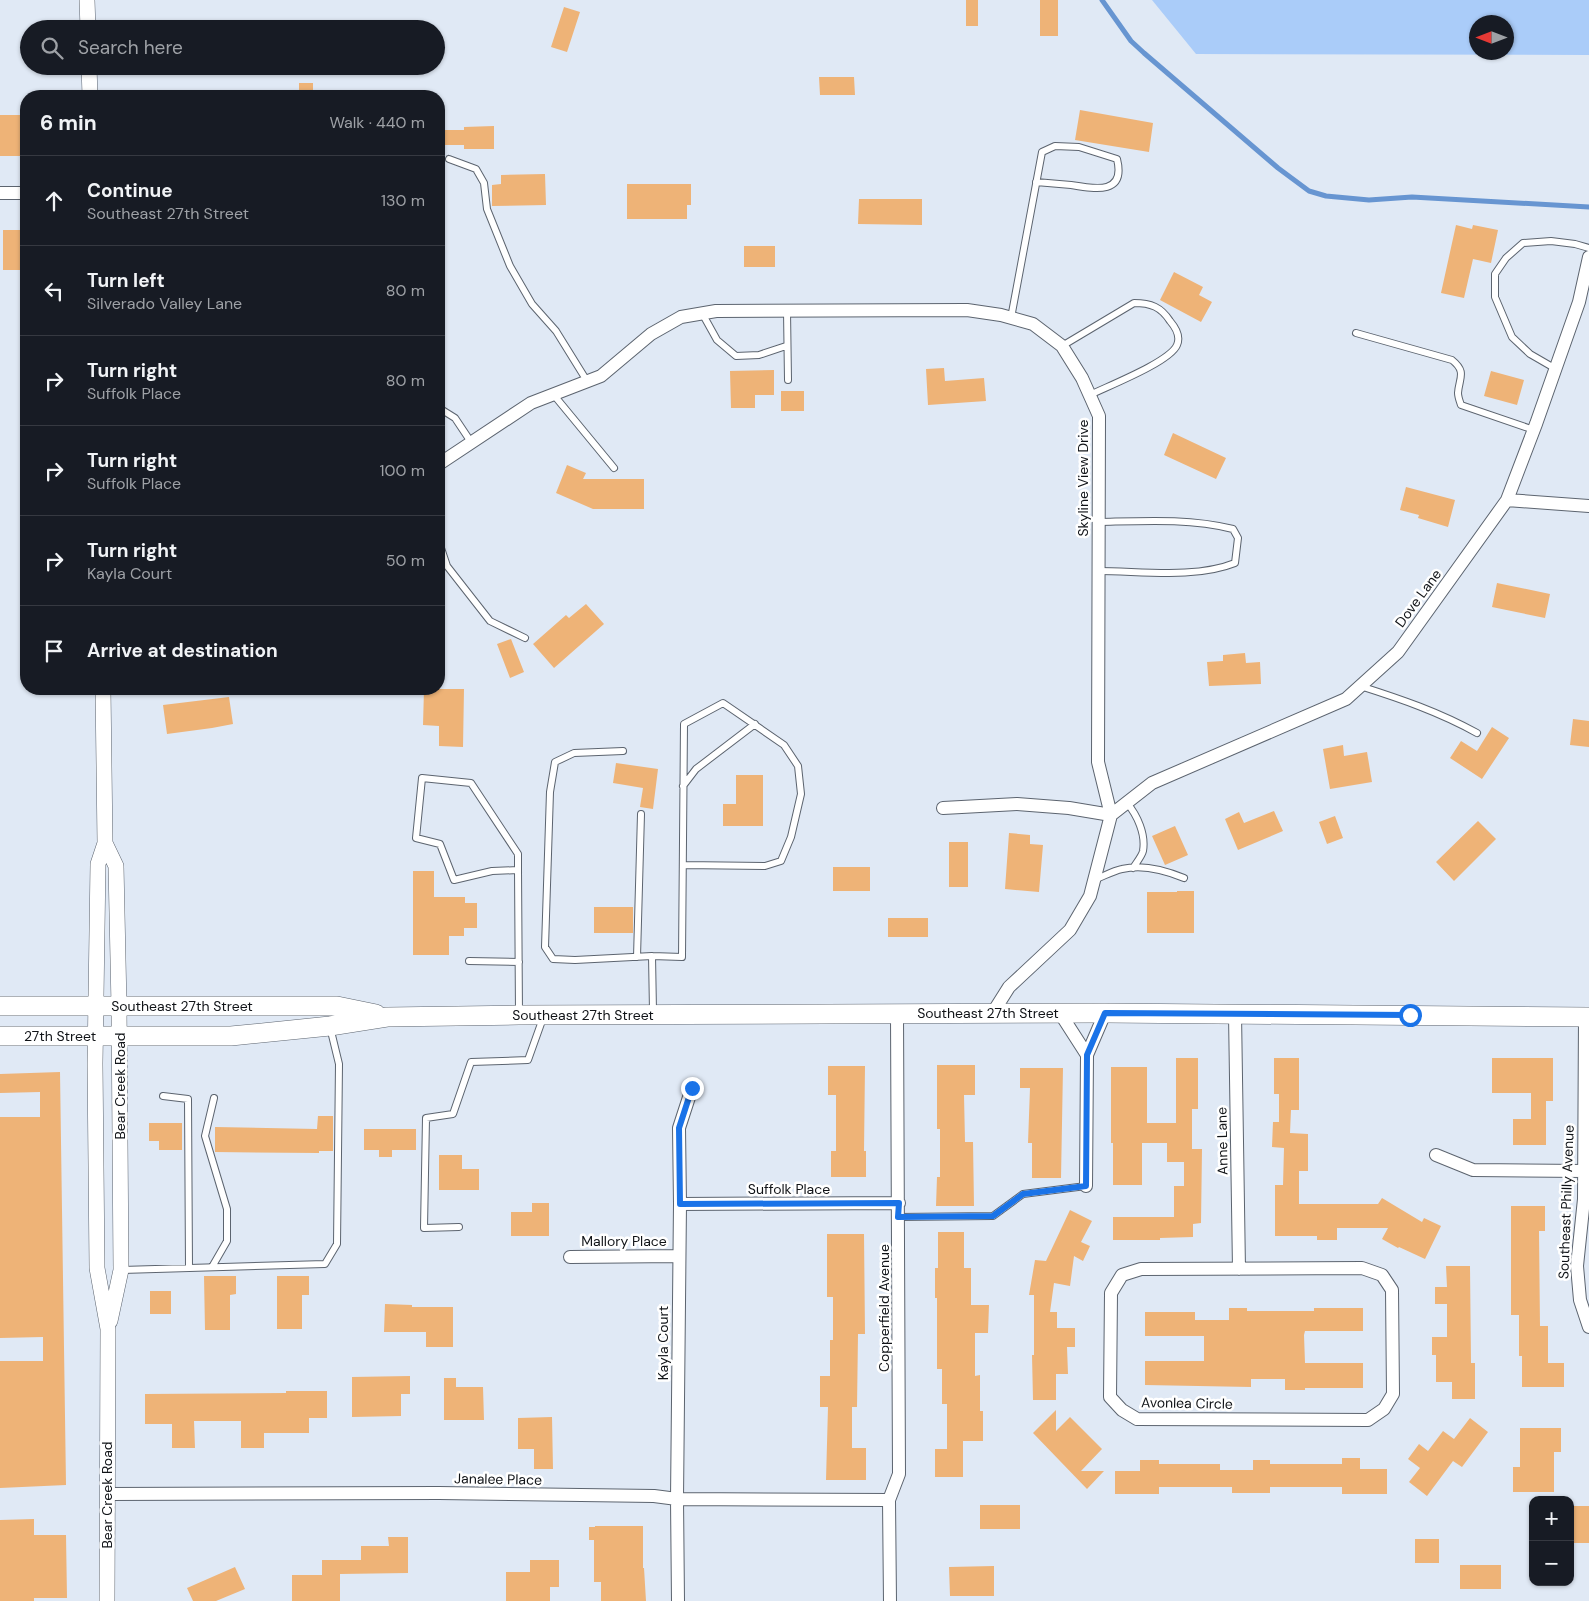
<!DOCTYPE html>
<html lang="en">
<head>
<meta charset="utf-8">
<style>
  :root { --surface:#171b24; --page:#242831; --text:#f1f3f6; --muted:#9ea1a6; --line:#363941 }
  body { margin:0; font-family:"DM Sans",sans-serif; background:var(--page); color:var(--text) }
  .controls { position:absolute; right:15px; bottom:15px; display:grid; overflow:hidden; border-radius:10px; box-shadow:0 1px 4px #0004 }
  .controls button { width:45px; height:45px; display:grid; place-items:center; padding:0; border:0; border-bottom:1px solid var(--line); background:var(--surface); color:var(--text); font:25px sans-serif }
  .compass { position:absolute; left:1469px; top:15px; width:45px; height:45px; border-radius:50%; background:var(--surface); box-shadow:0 1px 4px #0004; rotate:270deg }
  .stop { position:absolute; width:15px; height:15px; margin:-11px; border:4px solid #1a73e8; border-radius:50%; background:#fff }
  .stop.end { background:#1a73e8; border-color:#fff; box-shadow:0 1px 5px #0008 }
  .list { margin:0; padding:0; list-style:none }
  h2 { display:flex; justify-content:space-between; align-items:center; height:65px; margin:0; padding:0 20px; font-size:21px }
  h2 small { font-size:16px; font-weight:400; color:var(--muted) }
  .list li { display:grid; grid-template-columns:32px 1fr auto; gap:15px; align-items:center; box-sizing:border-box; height:90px; padding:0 20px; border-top:1px solid var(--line) }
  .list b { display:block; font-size:19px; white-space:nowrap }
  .list p { margin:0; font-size:16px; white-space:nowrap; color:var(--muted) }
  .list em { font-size:16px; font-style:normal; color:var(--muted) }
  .icon { flex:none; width:28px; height:28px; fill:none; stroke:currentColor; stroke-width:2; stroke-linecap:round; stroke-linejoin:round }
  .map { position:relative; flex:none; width:1589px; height:1601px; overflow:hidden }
  .search { position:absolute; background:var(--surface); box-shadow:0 1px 4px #0004; left:20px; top:20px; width:425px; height:55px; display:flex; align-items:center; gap:12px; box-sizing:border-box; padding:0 18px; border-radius:28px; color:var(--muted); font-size:19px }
  .panel { position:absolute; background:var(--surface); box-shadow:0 1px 4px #0004; left:20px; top:90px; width:425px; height:605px; border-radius:20px }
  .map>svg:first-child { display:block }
  .green { fill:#aaccf9; fill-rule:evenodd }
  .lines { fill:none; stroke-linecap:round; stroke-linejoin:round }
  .stream { stroke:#6795d1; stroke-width:5 }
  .building { fill:#eeb377 }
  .service-casing { stroke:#5c646f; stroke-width:8 }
  .minor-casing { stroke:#5c646f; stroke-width:14 }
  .tertiary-casing { stroke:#5c646f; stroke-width:16 }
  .primary-casing { stroke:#5c646f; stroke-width:20 }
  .service { stroke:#fff; stroke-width:6 }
  .minor { stroke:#fff; stroke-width:12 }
  .tertiary { stroke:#fff; stroke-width:15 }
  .primary { stroke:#fff; stroke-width:19 }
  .route { stroke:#1a73e8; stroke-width:6 }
  .labels { text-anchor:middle; stroke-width:5; stroke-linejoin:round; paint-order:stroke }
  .street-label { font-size:14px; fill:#101317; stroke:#fff }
</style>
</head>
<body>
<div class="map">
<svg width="1589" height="1601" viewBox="0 0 1589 1601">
  <rect width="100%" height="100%" fill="#e0e9f5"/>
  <path class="green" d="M 1152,0 L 1589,0 L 1589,55 L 1196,54 ZM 1476,22 L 1506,22 L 1506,52 L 1476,52 Z"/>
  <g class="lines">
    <path class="stream" d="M 1102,0 L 1131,41 L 1144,53 L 1278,168 L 1309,191 L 1326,196 L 1369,200 L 1412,197 L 1589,207"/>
  </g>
  <path class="building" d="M 966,0 L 978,0 L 978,26 L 966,26 Z
    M 1040,0 L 1058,0 L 1058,36 L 1040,36 Z
    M 564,7 L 580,12 L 567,52 L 551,47 Z
    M 819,77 L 854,77 L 855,95 L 820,95 Z
    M 299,83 L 313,83 L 313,96 L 299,96 Z
    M 1080,110 L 1153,123 L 1149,152 L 1075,140 Z
    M 0,115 L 26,115 L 26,156 L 0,156 Z
    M 494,126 L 494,149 L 464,149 L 464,145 L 439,145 L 439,130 L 464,130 L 464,127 Z
    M 545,174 L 546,205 L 492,206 L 492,185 L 501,184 L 501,175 Z
    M 627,184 L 691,184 L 691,205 L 687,205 L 687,219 L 627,219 Z
    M 859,199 L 922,199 L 922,225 L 858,224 Z
    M 1456,225 L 1472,229 L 1473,225 L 1498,230 L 1491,263 L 1473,259 L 1464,298 L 1441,293 Z
    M 3,230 L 24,230 L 24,270 L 3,270 Z
    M 744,246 L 775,246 L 775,267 L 744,267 Z
    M 1174,272 L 1203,287 L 1199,295 L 1212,302 L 1201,322 L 1160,300 Z
    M 944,368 L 945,381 L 984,378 L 986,401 L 928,405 L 926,369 Z
    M 774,370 L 774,395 L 755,395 L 755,408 L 731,408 L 730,371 Z
    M 1491,371 L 1524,380 L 1517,405 L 1484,396 Z
    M 781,391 L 804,391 L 804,411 L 781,411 Z
    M 1173,433 L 1226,458 L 1216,479 L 1164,455 Z
    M 567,465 L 586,473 L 583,479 L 644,479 L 644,509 L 593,509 L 556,493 Z
    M 1406,487 L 1455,500 L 1448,527 L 1418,518 L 1419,515 L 1400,510 Z
    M 1497,583 L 1550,594 L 1545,618 L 1492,607 Z
    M 586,604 L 604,624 L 554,668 L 533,644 L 566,615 L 569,618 Z
    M 511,639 L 524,672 L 510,678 L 497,644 Z
    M 1245,653 L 1246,663 L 1260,662 L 1261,684 L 1209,686 L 1207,662 L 1223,661 L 1223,655 Z
    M 424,689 L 464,689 L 463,747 L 439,746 L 439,726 L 423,725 Z
    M 229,697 L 233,724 L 212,728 L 167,734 L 163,705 Z
    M 1573,719 L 1589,721 L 1589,747 L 1570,745 Z
    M 1492,727 L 1509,738 L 1482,779 L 1450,758 L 1461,741 L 1477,751 Z
    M 1343,745 L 1344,756 L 1367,752 L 1372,782 L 1330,789 L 1323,749 Z
    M 616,763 L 658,769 L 653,809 L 640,807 L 643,788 L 613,783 Z
    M 736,775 L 763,775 L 763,826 L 723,826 L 723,804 L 736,804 Z
    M 1274,811 L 1283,831 L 1238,850 L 1225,819 L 1239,812 L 1244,823 Z
    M 1335,816 L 1343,838 L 1327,844 L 1319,822 Z
    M 1478,821 L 1496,839 L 1454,881 L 1436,862 Z
    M 1175,826 L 1188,855 L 1165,865 L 1152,836 Z
    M 1009,833 L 1030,835 L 1030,844 L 1043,845 L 1039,892 L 1005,889 Z
    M 949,842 L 968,842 L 968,887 L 949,887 Z
    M 833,867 L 870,867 L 870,891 L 833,891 Z
    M 413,871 L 434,871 L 434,897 L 465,897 L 465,903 L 477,903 L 477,928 L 464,928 L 464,936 L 449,936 L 449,955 L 413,955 Z
    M 1177,891 L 1194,891 L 1194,933 L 1147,933 L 1147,892 L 1177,892 Z
    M 594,907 L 633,907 L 633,933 L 594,933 Z
    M 888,918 L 928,918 L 928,937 L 888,937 Z
    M 1176,1058 L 1198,1058 L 1198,1109 L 1192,1109 L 1192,1149 L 1202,1149 L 1201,1223 L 1193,1224 L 1193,1237 L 1160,1238 L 1160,1240 L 1113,1240 L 1113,1217 L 1174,1217 L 1174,1186 L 1184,1186 L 1184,1162 L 1167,1162 L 1167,1143 L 1142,1143 L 1142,1185 L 1113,1185 L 1113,1143 L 1111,1143 L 1111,1067 L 1147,1067 L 1147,1123 L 1176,1123 Z
    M 1274,1058 L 1299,1058 L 1299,1110 L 1291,1110 L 1290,1133 L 1308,1134 L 1308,1171 L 1299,1171 L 1299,1204 L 1378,1204 L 1382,1198 L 1422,1222 L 1424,1218 L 1441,1226 L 1425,1259 L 1399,1247 L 1398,1248 L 1382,1239 L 1388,1228 L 1337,1228 L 1337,1240 L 1317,1240 L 1317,1236 L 1275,1236 L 1275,1185 L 1283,1185 L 1284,1148 L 1272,1147 L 1273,1122 L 1279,1122 L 1279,1094 L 1274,1094 Z
    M 1492,1058 L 1553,1058 L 1553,1101 L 1546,1101 L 1546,1145 L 1513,1145 L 1513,1119 L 1531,1119 L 1531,1093 L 1492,1093 Z
    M 937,1065 L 975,1065 L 975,1095 L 964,1095 L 965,1142 L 973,1142 L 974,1206 L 936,1206 L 937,1177 L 940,1177 L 940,1129 L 937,1129 Z
    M 828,1066 L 865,1066 L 864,1151 L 866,1151 L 866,1177 L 831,1177 L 831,1151 L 836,1151 L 836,1095 L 828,1095 Z
    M 1020,1068 L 1063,1068 L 1061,1178 L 1032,1178 L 1032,1143 L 1028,1143 L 1030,1088 L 1020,1088 Z
    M 60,1072 L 66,1485 L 0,1488 L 0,1361 L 43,1361 L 43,1337 L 0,1338 L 0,1117 L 40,1117 L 40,1092 L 0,1093 L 0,1074 Z
    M 318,1116 L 333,1116 L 333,1151 L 319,1151 L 319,1153 L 215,1152 L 215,1127 L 317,1129 Z
    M 149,1123 L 182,1123 L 182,1150 L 159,1150 L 159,1141 L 149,1141 Z
    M 364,1129 L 416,1129 L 416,1150 L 392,1150 L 392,1157 L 379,1157 L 379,1150 L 364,1150 Z
    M 439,1155 L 462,1155 L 462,1169 L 479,1169 L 479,1190 L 439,1190 Z
    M 532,1203 L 549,1203 L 549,1236 L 511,1236 L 511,1212 L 532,1212 Z
    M 1511,1206 L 1545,1206 L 1545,1231 L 1539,1231 L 1540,1326 L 1548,1326 L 1548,1363 L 1564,1363 L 1564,1387 L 1522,1387 L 1522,1356 L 1519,1356 L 1519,1315 L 1511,1315 Z
    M 1070,1210 L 1092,1221 L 1081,1242 L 1090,1246 L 1083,1261 L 1074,1256 L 1070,1286 L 1054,1283 L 1050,1312 L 1057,1312 L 1057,1328 L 1075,1328 L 1075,1347 L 1067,1347 L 1068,1374 L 1056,1374 L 1056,1400 L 1033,1400 L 1032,1355 L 1034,1355 L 1034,1295 L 1029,1295 L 1035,1260 L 1046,1261 Z
    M 938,1232 L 964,1232 L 964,1268 L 971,1268 L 971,1305 L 989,1305 L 988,1333 L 975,1333 L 975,1376 L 980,1375 L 980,1411 L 983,1411 L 983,1441 L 963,1441 L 963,1477 L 935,1477 L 935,1449 L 947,1449 L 947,1404 L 942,1404 L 942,1369 L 937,1369 L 937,1298 L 935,1298 L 935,1268 L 938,1268 Z
    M 827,1234 L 864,1234 L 865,1334 L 858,1334 L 857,1407 L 852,1407 L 852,1448 L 866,1448 L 866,1480 L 826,1480 L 828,1407 L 820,1407 L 820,1376 L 830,1376 L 830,1340 L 833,1340 L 833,1297 L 827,1297 Z
    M 1446,1266 L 1470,1266 L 1471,1363 L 1475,1363 L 1475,1399 L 1452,1399 L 1452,1382 L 1436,1382 L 1436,1355 L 1432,1355 L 1432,1337 L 1447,1337 L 1447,1304 L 1435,1304 L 1435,1287 L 1447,1287 Z
    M 204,1276 L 236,1276 L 236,1294 L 230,1295 L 230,1330 L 205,1330 Z
    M 277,1276 L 309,1276 L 309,1295 L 302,1295 L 302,1329 L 277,1329 Z
    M 150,1291 L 171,1291 L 171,1314 L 150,1314 Z
    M 385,1304 L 412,1305 L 412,1307 L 453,1307 L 453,1347 L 426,1347 L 426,1332 L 384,1332 Z
    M 1229,1308 L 1247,1308 L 1247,1311 L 1314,1311 L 1314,1308 L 1363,1308 L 1363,1331 L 1305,1331 L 1304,1335 L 1305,1363 L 1363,1363 L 1363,1388 L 1305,1388 L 1305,1390 L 1285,1390 L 1285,1379 L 1251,1379 L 1251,1387 L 1145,1385 L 1145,1361 L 1204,1361 L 1204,1336 L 1145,1336 L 1145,1312 L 1195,1312 L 1195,1320 L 1229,1320 Z
    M 410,1376 L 410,1394 L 401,1394 L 401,1416 L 352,1417 L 352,1377 Z
    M 444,1378 L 456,1378 L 456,1387 L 483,1387 L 484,1420 L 444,1420 Z
    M 286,1391 L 327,1391 L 327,1418 L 309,1418 L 309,1433 L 264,1433 L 264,1448 L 241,1448 L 241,1421 L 194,1421 L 195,1448 L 172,1448 L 172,1424 L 145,1424 L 145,1394 L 286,1393 Z
    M 1056,1410 L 1056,1431 L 1070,1417 L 1102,1449 L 1081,1471 L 1104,1471 L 1087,1489 L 1033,1433 Z
    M 552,1417 L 553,1469 L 534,1469 L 534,1449 L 518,1449 L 518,1418 Z
    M 1470,1418 L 1488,1432 L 1462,1467 L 1453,1461 L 1427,1496 L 1409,1482 L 1420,1468 L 1408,1459 L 1419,1444 L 1428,1451 L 1443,1431 L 1454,1439 Z
    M 1520,1428 L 1561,1428 L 1561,1452 L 1554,1452 L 1554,1492 L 1513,1492 L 1513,1467 L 1520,1467 Z
    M 1342,1458 L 1360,1458 L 1360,1469 L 1387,1469 L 1387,1494 L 1342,1494 L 1342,1487 L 1270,1487 L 1270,1493 L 1232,1493 L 1232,1487 L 1159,1487 L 1159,1494 L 1115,1494 L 1115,1471 L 1140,1471 L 1140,1460 L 1159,1460 L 1159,1464 L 1220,1464 L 1220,1470 L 1253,1470 L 1253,1460 L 1270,1460 L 1270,1464 L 1342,1464 Z
    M 980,1505 L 1020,1505 L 1020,1529 L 980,1529 Z
    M 1570,1506 L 1589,1506 L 1589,1543 L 1570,1543 Z
    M 34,1519 L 34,1535 L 66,1535 L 67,1598 L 34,1598 L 34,1601 L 0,1601 L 0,1520 Z
    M 595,1526 L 643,1526 L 643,1568 L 644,1568 L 646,1601 L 601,1601 L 601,1582 L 594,1582 L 594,1540 L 589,1540 L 589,1527 L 595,1527 Z
    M 388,1537 L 408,1537 L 408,1573 L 340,1574 L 340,1601 L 292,1601 L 292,1575 L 322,1575 L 322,1560 L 361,1560 L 361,1546 L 389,1546 Z
    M 1415,1539 L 1439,1539 L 1439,1563 L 1415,1563 Z
    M 530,1560 L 559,1560 L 559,1587 L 550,1587 L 550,1601 L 506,1601 L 506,1572 L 530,1572 Z
    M 1460,1565 L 1501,1565 L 1501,1589 L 1460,1589 Z
    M 994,1566 L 994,1596 L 950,1596 L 949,1567 Z
    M 235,1567 L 245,1589 L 216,1601 L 193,1601 L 187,1588 Z"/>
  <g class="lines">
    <defs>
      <path id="service" d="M 449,159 L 476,169 L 484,183 L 487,209 L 510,266 L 532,304 L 556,331 L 587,381
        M 787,311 L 788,380
        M 702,313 L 717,340 L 736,356 L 759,355 L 786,346
        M 1011,318 L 1042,152 L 1055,146 L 1079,147 L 1117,159 C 1126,195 1095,189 1071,185 C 1060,184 1048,183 1036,182
        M 1356,333 L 1452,360 C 1467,372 1459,378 1458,393 C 1458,397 1460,402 1461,405 L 1534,430
        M 1062,346 L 1134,303 C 1151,303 1161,307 1170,321 C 1176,328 1181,336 1177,345 C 1170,362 1108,386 1090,395
        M 1556,369 L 1530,354 L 1512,337 L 1495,297 L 1495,274 L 1506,258 L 1523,243 L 1551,241 L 1575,244 L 1589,248
        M 553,394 L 614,468
        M 439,408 L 455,418 L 471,442
        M 439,542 L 447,566 L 490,621 L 525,638
        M 1098,571 C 1141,571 1195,579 1235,563 L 1238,538 L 1233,529 C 1189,518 1143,521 1099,522
        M 1360,686 C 1401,699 1439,712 1477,733
        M 376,689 L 376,691 L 411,691
        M 623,751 L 574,753 L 555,762 L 550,792 L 545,947 L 553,959 L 575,960 L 652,956 L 653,1011
        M 683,786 L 696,769 L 755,724
        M 1127,803 C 1137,815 1146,834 1143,851 C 1142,856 1136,863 1133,868
        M 518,870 L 492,871 L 454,880 L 440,844 L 416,838 L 422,778 L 471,783 L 518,854 L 518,870 L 519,1013
        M 1096,879 C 1104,876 1113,871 1122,869 C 1142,864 1165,870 1184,878
        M 652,956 L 682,957 C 683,879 683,801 684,724 L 723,703 L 784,745 L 798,766 L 801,794 L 791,837 L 781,861 L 765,866 L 683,865
        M 637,957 L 641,814
        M 469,961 L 519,962
        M 163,1096 L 188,1099 L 189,1268
        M 898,1217 L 993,1216 L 1023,1194 L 1086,1186
        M 459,1227 L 424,1228 L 426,1118 L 453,1114 L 471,1062 L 528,1060 L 543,1018
        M 212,1267 L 227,1241 L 227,1209 L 205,1136 L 214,1098
        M 122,1270 L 325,1264 L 337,1244 L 339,1064 L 330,1027"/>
      <path id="minor" d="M 0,193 L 26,193
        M 439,464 L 531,403 L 601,376 L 651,334 L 681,317 L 716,311 L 967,310 L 1001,315 L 1033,324 L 1062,346 L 1082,378 L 1099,416 L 1098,762 L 1111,815 L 1090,896 L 1070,930 L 1009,987 L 992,1014
        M 1507,500 L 1589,506
        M 943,808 L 1017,804 L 1069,808 L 1111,815 L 1152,783 L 1346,699 L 1398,652 L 1507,500 L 1536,424 L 1579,302 L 1589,257
        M 1060,1013 L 1087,1055
        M 1235,1014 L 1239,1269
        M 1585,1017 L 1584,1199 L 1577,1266 L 1580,1300 L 1589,1327
        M 1436,1155 L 1473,1170 L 1584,1171
        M 1086,1186 L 1087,1055 L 1105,1013
        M 680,1204 L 899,1203
        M 570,1257 L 678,1256
        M 1362,1268 L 1382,1275 L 1392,1290 L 1393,1394 L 1384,1409 L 1368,1420 L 1137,1419 L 1122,1410 L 1110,1397 L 1111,1293 L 1122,1275 L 1141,1269 Z
        M 107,1494 L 439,1493 L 654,1496 L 677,1499 L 889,1500
        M 678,1601 L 677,1499 L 680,1204 L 679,1128 L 692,1088
        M 890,1601 L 889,1500 L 899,1474 L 897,1014"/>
      <path id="tertiary" d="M 87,0 L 88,29
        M 89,66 L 90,96
        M 103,689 L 105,843 L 98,864 L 95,1064 L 97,1268 L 108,1329 L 107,1601
        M 105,843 L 116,866 L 119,1006 L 121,1270 L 110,1321"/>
      <path id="primary" d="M 0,1006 L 337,1006 L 376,1014
        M 0,1036 L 231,1036 L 330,1026 L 387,1017 L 519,1015 L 1105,1013 L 1589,1017"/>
    </defs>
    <use href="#service" class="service-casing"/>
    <use href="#minor" class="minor-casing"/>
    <use href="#tertiary" class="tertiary-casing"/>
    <use href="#primary" class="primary-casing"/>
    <use href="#service" class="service"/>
    <use href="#minor" class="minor"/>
    <use href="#tertiary" class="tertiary"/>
    <use href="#primary" class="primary"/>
  </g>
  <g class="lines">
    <path class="route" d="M 692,1088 L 679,1128 L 680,1204 L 899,1203 L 898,1217 L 993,1216 L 1023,1194 L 1086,1186 L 1087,1055 L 1105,1013 L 1410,1015"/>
  </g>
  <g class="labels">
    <g class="street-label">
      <text transform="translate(1083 478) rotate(-90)" y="5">Skyline View Drive</text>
      <text transform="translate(1418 598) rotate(-54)" y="5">Dove Lane</text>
      <text x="182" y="1011">Southeast 27th Street</text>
      <text x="988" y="1018">Southeast 27th Street</text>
      <text x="583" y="1020">Southeast 27th Street</text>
      <text x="60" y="1041">27th Street</text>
      <text transform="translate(120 1086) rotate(-90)" y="5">Bear Creek Road</text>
      <text transform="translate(1222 1141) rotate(-91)" y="5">Anne Lane</text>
      <text x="789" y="1194">Suffolk Place</text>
      <text transform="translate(1566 1202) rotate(-88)" y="5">Southeast Philly Avenue</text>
      <text x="624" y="1246">Mallory Place</text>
      <text transform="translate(884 1308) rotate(-90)" y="5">Copperfield Avenue</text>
      <text transform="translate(663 1343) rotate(-90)" y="5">Kayla Court</text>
      <text transform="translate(1187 1403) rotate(1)" y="5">Avonlea Circle</text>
      <text transform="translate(498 1479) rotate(1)" y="5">Janalee Place</text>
      <text transform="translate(107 1495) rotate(-90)" y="5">Bear Creek Road</text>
    </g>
  </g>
</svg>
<div class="controls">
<button>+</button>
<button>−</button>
</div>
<svg class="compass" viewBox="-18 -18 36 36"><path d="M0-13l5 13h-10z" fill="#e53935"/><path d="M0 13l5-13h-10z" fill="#9ea1a6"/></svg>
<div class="stop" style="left:1410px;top:1015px"></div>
<div class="stop end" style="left:692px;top:1088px"></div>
<div class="search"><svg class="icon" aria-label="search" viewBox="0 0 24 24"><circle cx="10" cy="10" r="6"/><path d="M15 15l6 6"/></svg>Search here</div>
<section class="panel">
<h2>6 min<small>Walk · 440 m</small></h2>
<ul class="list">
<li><svg class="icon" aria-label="ahead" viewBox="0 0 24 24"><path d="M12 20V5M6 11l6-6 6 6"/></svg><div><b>Continue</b><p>Southeast 27th Street</p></div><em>130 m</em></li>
<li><svg class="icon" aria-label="left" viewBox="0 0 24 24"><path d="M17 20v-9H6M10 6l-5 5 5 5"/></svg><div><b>Turn left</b><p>Silverado Valley Lane</p></div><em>80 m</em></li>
<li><svg class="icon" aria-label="right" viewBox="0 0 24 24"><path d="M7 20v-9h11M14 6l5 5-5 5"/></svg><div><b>Turn right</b><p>Suffolk Place</p></div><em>80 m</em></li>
<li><svg class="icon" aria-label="right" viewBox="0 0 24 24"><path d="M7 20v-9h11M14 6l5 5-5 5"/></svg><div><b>Turn right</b><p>Suffolk Place</p></div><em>100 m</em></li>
<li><svg class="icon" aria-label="right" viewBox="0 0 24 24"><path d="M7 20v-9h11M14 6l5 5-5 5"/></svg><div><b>Turn right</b><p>Kayla Court</p></div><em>50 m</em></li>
<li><svg class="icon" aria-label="arrive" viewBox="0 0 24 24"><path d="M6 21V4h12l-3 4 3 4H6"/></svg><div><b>Arrive at destination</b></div></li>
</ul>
</section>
</div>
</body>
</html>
